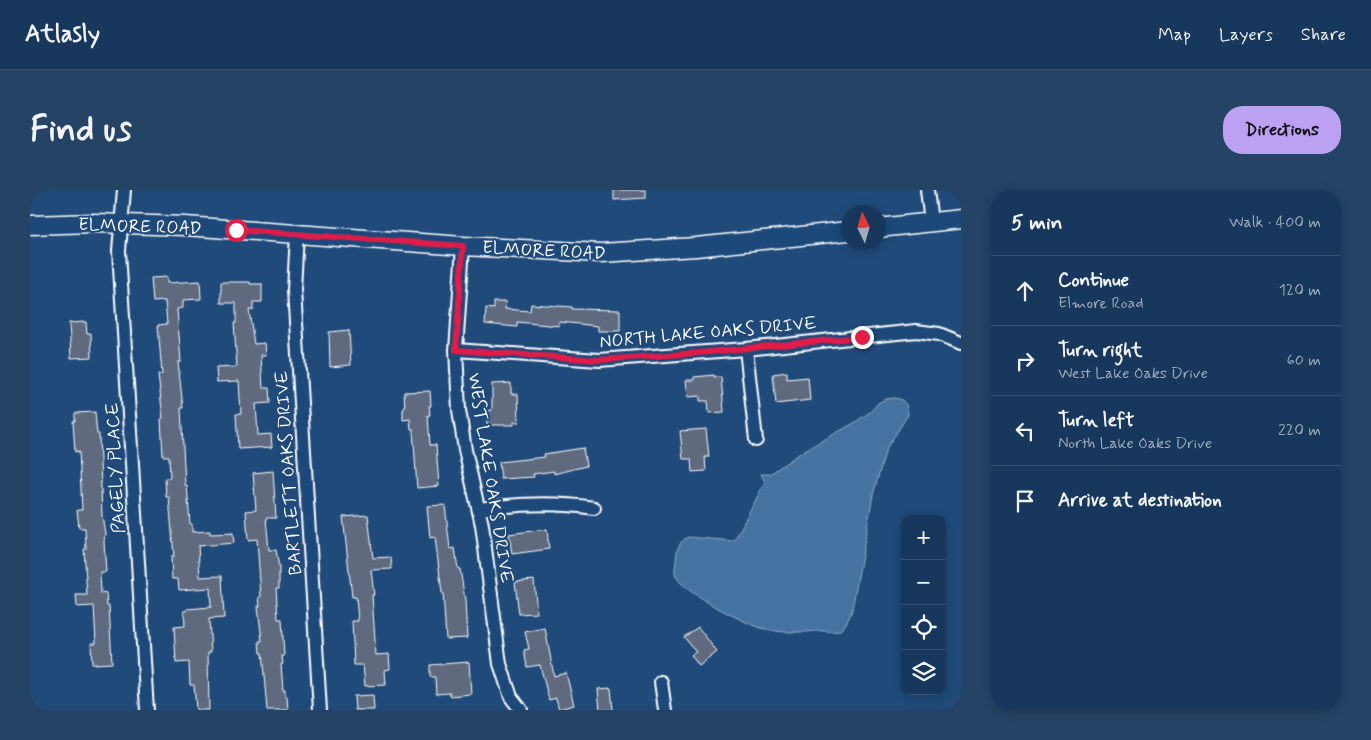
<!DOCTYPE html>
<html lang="en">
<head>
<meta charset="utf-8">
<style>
  :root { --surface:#17385c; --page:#244365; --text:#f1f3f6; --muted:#9eacbb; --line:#365272; --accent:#bca0f2 }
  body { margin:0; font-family:Mynerve,sans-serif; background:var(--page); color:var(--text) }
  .controls { position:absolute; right:15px; bottom:15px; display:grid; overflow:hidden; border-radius:10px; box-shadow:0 2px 12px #0003 }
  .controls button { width:45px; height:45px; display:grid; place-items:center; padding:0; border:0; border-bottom:1px solid var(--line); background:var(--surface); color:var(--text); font:25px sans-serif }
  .compass { position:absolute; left:811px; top:15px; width:45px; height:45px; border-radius:50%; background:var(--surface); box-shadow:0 2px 12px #0003; rotate:355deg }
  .stop { position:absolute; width:15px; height:15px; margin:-11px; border:4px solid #e11d48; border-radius:50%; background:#fff }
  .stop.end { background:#e11d48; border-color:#fff; box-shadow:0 1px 5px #0008 }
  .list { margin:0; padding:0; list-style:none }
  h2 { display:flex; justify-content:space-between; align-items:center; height:65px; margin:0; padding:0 20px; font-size:21px }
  h2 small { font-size:16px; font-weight:400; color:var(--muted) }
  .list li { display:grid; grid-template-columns:32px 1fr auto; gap:15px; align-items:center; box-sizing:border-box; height:70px; padding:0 20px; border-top:1px solid var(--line) }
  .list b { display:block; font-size:19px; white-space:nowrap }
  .list p { margin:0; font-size:16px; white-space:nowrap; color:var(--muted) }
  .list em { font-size:16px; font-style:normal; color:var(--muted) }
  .icon { flex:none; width:28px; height:28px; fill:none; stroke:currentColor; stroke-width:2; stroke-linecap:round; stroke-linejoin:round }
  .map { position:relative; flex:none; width:931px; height:520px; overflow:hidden; border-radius:20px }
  header { display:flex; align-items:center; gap:30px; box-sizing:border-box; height:70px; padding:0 25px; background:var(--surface); border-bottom:1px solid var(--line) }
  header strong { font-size:24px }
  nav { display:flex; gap:28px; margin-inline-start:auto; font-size:18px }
  .intro { display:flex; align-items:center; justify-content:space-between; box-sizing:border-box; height:120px; padding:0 30px }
  h1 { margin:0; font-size:35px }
  .button { padding:12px 22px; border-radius:20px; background:var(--accent); color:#111; font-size:18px; font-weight:700 }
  main { display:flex; gap:30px; padding:0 30px }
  aside { flex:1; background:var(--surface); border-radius:20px; box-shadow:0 2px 12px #0003 }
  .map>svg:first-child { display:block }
  .water { fill:#4773a2; stroke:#91abc7 }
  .building { fill:#5f6a7f; stroke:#fff }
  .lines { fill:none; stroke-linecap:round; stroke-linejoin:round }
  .street-casing { stroke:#fff; stroke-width:16 }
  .secondary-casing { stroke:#fff; stroke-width:21 }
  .street { stroke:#1f4a7a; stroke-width:12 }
  .secondary { stroke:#1f4a7a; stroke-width:18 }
  .route { stroke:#e11d48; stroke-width:6 }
  .labels { text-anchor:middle; stroke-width:4; stroke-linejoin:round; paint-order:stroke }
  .street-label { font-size:18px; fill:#fff; stroke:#1f4a7a }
</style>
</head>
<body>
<header>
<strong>Atlasly</strong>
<nav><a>Map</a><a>Layers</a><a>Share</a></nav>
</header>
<div class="intro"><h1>Find us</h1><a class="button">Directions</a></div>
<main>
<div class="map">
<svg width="931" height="520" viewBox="0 0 931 520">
  <rect width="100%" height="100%" fill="#1f4a7a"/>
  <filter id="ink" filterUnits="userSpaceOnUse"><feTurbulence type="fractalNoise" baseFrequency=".02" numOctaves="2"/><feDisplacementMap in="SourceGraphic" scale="10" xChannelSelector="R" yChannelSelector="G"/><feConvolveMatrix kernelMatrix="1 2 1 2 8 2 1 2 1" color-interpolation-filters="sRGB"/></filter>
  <g filter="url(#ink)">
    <path class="water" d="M 863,208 C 874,208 878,215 878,225 L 856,259 L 843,305 L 822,420 C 819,427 816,438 808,441 C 804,442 797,441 792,441 C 772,442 751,444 731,438 C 713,432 650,402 645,384 C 644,380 646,373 646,369 C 647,358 649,352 658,347 L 704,351 L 735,292 L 731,284 L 740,284 L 773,261 L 824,233 L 840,222 L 848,213 L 856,209 Z"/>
    <path class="building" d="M 584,0 L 616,0 L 616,8 L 584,10 Z
      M 137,87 L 137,93 L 170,91 L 171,109 L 153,110 L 153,118 L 147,119 L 151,172 L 148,172 L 153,218 L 151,218 L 155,295 L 157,295 L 160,334 L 162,334 L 162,342 L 180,341 L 180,344 L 203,343 L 204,353 L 168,356 L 170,387 L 192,386 L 194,428 L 179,429 L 181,462 L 178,462 L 179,520 L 166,520 L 164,495 L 160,495 L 159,472 L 146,473 L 144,437 L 155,436 L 154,421 L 157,421 L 157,419 L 181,417 L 180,398 L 149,400 L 148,389 L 142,389 L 141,367 L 144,367 L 139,307 L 136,307 L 135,288 L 140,288 L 139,266 L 133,266 L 131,229 L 133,228 L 128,185 L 132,185 L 128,135 L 137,134 L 135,111 L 123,112 L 121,88 Z
      M 191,92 L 220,92 L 220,94 L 232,94 L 232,112 L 223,112 L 223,120 L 219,120 L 224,154 L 235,153 L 236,165 L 231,165 L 233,198 L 239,198 L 240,213 L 226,214 L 228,245 L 241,244 L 242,257 L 208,259 L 206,224 L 211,224 L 209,191 L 187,192 L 186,178 L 207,177 L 204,133 L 206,133 L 206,113 L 191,113 Z
      M 464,112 L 476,112 L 475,119 L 500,121 L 501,114 L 542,117 L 542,119 L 590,120 L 590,141 L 568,141 L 568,136 L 529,132 L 529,136 L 487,132 L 487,137 L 455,134 L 456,118 L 464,119 Z
      M 56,132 L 57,144 L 61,143 L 62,167 L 41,168 L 39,133 Z
      M 319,140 L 321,175 L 300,177 L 299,142 Z
      M 757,182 L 757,189 L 778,187 L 780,210 L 746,214 L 743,184 Z
      M 684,185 L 684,188 L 691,187 L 694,222 L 679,223 L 678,211 L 670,211 L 670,206 L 658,207 L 656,190 L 664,190 L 664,187 Z
      M 481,193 L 481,204 L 488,204 L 489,232 L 484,232 L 484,235 L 457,235 L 457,221 L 462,220 L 462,194 Z
      M 400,201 L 401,216 L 399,216 L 400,225 L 398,225 L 400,255 L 406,255 L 409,296 L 387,298 L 383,239 L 381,239 L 380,229 L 373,230 L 373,219 L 375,218 L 374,202 Z
      M 65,222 L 67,244 L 69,244 L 72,325 L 75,344 L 74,351 L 76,382 L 70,382 L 71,404 L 76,403 L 77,416 L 79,416 L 82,473 L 62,474 L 61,453 L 66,453 L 64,416 L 47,417 L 46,405 L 57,405 L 54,359 L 56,359 L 55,338 L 49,338 L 47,320 L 52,320 L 49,261 L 45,262 L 43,231 L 45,231 L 45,223 Z
      M 676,239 L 679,267 L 675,267 L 676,281 L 662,282 L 661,269 L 653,269 L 650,241 Z
      M 553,258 L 556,276 L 524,284 L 524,281 L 503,284 L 504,287 L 471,289 L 469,272 L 515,267 L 514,264 Z
      M 243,281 L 246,328 L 236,328 L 239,360 L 246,360 L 249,377 L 249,398 L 246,398 L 248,429 L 252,429 L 254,466 L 252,466 L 253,474 L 251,474 L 253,500 L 255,500 L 255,507 L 257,507 L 258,520 L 237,520 L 232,463 L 230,463 L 229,451 L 232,451 L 228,416 L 230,416 L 229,407 L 231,407 L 227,349 L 218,350 L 216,321 L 226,320 L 223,283 Z
      M 415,315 L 420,359 L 425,358 L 428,379 L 430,379 L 435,410 L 437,448 L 416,449 L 413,403 L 412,403 L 405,347 L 400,348 L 397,316 Z
      M 338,325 L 343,368 L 361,367 L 362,379 L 341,380 L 344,405 L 342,405 L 346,465 L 359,464 L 360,479 L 355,480 L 356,495 L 335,496 L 333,475 L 324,475 L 322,431 L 328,431 L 326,407 L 322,407 L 313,327 Z
      M 517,339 L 519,359 L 482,364 L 479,344 Z
      M 504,390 L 507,423 L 489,424 L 485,392 Z
      M 668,437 L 687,462 L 669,476 L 661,465 L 666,462 L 654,447 Z
      M 515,438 L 524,486 L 536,483 L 544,515 L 529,519 L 526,508 L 519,510 L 510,475 L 497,477 L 494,460 L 499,459 L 495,442 Z
      M 439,472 L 441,504 L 420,506 L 420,503 L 406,504 L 405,487 L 400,487 L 400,475 Z
      M 581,498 L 583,520 L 570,520 L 568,499 Z
      M 343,505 L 344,520 L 325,520 L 324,506 Z"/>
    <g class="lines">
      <defs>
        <path id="street" d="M 94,0 L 89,61 L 117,520
          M 897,0 L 901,32
          M 267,44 L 264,100 L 290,520
          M 433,56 L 426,160 L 429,220 L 435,260 L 452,335 L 470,474 L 481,507 L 491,520
          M 716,159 L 726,250
          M 426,160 L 569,170 L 716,159 L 886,141 L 909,144 L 931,153
          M 449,319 C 486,314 526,312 564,318
          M 631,492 L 635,520"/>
        <path id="secondary" d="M 0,35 L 64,33 L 155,36 L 433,56 L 571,63 L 666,57 L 818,41
          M 848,38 L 931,29"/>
      </defs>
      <use href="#street" class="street-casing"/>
      <use href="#secondary" class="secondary-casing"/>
      <use href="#street" class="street"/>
      <use href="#secondary" class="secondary"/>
    </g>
  </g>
  <g class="lines" filter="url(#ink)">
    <path class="route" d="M 206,40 L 433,56 L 426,160 L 569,170 L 668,163 L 832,147"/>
  </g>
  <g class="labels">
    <g class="street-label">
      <text transform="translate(110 36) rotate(2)" y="6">ELMORE ROAD</text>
      <text transform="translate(514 60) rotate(3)" y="6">ELMORE ROAD</text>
      <text transform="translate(678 142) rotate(-5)" y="6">NORTH LAKE OAKS DRIVE</text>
      <text transform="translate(85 278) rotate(-93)" y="6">PAGELY PLACE</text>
      <text transform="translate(258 283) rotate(-94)" y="6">BARTLETT OAKS DRIVE</text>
      <text transform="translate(461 288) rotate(81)" y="6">WEST LAKE OAKS DRIVE</text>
    </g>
  </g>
</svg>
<div class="controls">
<button>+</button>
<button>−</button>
<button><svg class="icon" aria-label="locate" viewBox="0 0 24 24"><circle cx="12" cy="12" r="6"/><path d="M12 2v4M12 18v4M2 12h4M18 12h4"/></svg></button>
<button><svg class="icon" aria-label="layers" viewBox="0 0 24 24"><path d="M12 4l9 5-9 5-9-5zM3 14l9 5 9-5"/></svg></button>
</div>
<svg class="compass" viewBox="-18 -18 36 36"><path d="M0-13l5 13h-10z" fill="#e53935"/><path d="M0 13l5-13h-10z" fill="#9eacbb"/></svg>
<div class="stop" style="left:206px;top:40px"></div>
<div class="stop end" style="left:832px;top:147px"></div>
</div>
<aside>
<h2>5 min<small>Walk · 400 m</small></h2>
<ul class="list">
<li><svg class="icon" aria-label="ahead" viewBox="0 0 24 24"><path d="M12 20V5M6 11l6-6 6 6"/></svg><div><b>Continue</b><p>Elmore Road</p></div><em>120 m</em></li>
<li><svg class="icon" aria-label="right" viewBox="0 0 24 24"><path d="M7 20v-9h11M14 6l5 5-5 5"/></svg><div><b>Turn right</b><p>West Lake Oaks Drive</p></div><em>60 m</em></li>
<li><svg class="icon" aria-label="left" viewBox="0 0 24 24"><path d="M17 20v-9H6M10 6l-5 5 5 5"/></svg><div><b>Turn left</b><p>North Lake Oaks Drive</p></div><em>220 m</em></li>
<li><svg class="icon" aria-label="arrive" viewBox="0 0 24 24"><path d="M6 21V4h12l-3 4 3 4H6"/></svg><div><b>Arrive at destination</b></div></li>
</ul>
</aside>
</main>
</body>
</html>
